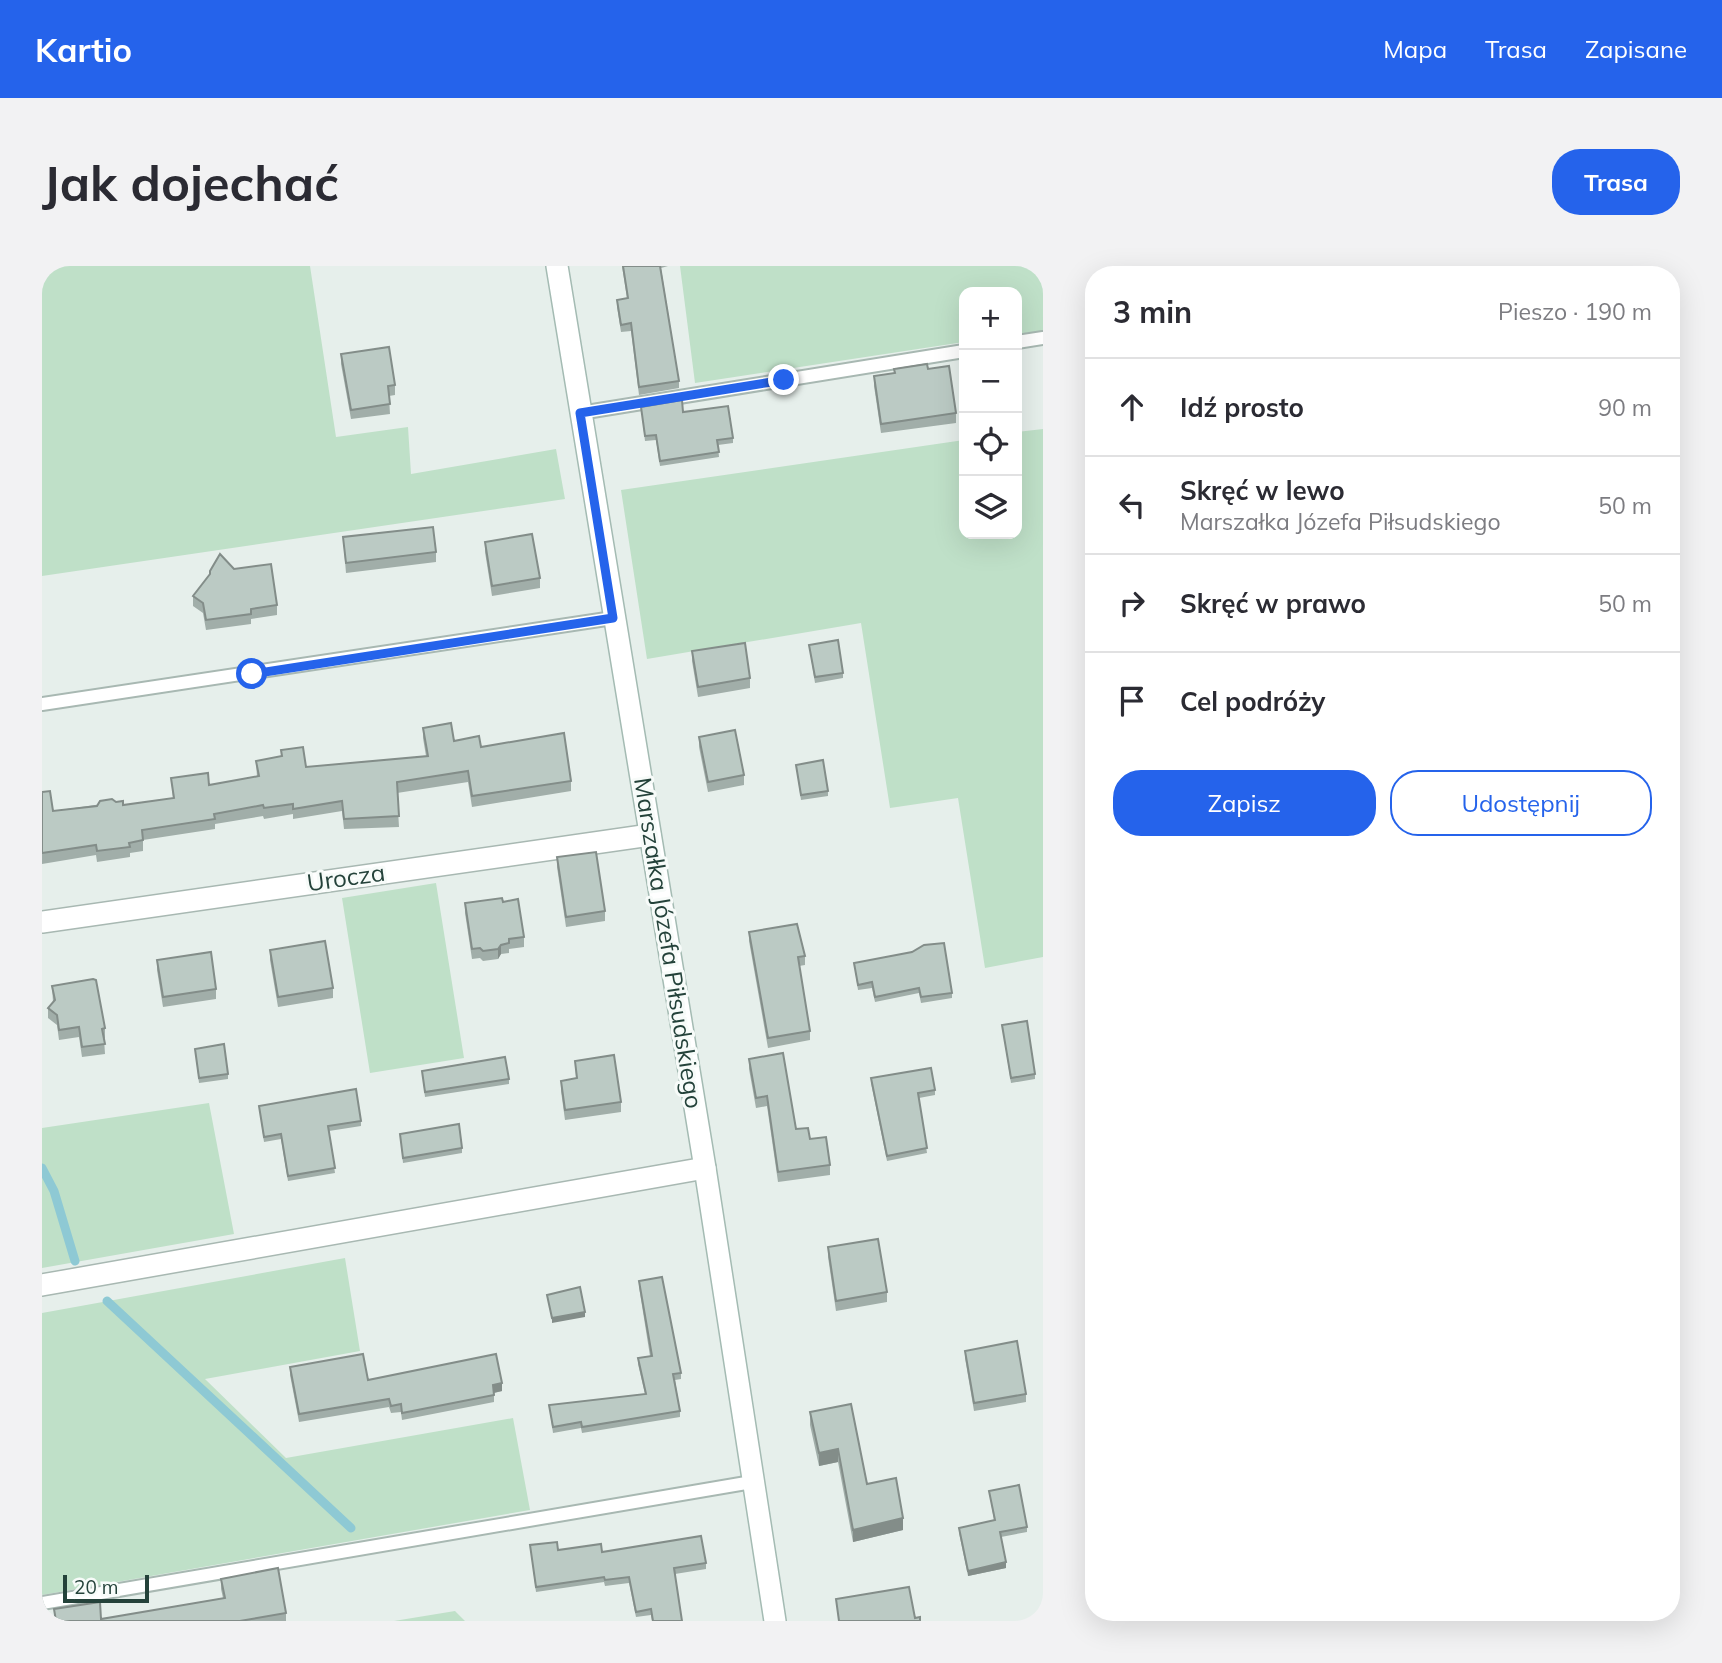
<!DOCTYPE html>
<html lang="pl">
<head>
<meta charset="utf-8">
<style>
  :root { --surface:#fff; --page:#f2f2f3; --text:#2b2b33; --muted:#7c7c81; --line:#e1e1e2; --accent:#2563eb }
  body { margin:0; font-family:Mulish,sans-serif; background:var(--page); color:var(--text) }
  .controls { position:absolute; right:21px; top:21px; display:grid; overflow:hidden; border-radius:14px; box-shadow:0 7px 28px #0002 }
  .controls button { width:63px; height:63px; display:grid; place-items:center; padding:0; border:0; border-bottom:2px solid var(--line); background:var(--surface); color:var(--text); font:35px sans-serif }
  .scale { position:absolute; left:21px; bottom:18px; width:86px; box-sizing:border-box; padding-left:7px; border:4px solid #24423a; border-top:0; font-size:19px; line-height:24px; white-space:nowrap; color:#24423a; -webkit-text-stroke:5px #f7fbf9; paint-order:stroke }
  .stop { position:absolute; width:21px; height:21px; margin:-16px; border:5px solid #2563eb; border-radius:50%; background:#fff }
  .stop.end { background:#2563eb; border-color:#fff; box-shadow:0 2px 7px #0008 }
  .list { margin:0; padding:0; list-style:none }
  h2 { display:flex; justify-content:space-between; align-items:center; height:91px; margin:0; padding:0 28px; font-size:30px }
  h2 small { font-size:23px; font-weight:400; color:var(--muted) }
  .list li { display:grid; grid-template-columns:46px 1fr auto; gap:21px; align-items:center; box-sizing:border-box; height:98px; padding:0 28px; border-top:2px solid var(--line) }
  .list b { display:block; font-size:26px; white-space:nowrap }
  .list p { margin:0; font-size:23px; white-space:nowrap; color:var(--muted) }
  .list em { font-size:23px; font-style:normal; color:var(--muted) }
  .actions { display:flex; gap:14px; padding:21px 28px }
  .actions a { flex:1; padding:16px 0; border:2px solid var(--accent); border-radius:28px; text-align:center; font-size:24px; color:var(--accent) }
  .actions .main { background:var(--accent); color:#fff }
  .icon { flex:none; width:38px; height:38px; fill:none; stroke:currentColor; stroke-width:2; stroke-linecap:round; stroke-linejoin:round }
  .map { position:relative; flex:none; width:1001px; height:1355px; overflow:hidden; border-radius:28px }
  header { display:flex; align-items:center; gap:42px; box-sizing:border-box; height:98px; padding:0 35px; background:var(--accent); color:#fff }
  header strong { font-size:33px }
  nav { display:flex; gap:38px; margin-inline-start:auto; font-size:24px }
  .intro { display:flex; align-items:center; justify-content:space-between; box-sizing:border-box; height:168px; padding:0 42px }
  h1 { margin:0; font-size:49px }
  .button { padding:18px 32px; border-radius:28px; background:var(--accent); color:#fff; font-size:24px; font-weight:700 }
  main { display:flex; gap:42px; padding:0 42px }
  aside { flex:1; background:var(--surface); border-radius:28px; box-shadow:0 7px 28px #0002 }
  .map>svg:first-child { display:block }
  .green { fill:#bfe0c8 }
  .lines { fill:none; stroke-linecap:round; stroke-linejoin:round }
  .stream { stroke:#8ec9d4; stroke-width:9 }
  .lane-casing { stroke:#a8b8b2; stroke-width:16 }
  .street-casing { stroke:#a8b8b2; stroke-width:24 }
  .secondary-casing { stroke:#a4bbb3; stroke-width:24 }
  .lane { stroke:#fff; stroke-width:12 }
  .street { stroke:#fff; stroke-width:21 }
  .secondary { stroke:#fff; stroke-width:21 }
  .wall { fill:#a1aea9 }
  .shaded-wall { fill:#838d89 }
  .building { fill:#bbcac4; stroke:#838d89; stroke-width:2 }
  .route { stroke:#2563eb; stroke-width:9 }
  .labels { text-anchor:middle; stroke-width:6; stroke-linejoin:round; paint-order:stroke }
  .street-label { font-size:24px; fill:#24423a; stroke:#f7fbf9 }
</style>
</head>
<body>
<header>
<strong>Kartio</strong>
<nav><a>Mapa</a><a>Trasa</a><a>Zapisane</a></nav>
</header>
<div class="intro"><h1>Jak dojechać</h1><a class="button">Trasa</a></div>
<main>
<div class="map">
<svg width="1001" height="1355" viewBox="0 0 1001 1355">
  <rect width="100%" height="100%" fill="#e6efeb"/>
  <path class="green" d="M 0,0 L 268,0 L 294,171 L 366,161 L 369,208 L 514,183 L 523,233 L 0,310 Z
    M 638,0 L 1001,0 L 1001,65 L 975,68 L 975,26 L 922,26 L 922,76 L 653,117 Z
    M 1001,163 L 1001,691 L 943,702 L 916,532 L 848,542 L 819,357 L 605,393 L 579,224 L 922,174 L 922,268 L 975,268 L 975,166 Z
    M 394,617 L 422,792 L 328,807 L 300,632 Z
    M 167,837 L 192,968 L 0,1002 L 0,862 Z
    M 303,992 L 318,1085 L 163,1113 L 244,1192 L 471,1152 L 488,1244 L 0,1329 L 0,1047 Z
    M 413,1345 L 423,1355 L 352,1355 Z"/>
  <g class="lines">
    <path class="stream" d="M 0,902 L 12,925 L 33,995
      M 65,1035 L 309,1262"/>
    <defs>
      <path id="lane" d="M 975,76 L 1001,72
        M 538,147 L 922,85
        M 0,438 L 571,352
        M 0,1337 L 710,1216"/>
      <path id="street" d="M 0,656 L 608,569
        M 0,1019 L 663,902"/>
      <path id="secondary" d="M 515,0 L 663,902 L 733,1355"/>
    </defs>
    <use href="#lane" class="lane-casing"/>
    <use href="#street" class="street-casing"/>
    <use href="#secondary" class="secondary-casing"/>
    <use href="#lane" class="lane"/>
    <use href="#street" class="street"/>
    <use href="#secondary" class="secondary"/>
  </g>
  <path class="wall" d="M 580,0 L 626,0 L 619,2 L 637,115 L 637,122 L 597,129 L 589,65 L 579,66 L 575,41 L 575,34 L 585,32 Z
    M 299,88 L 353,119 L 353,129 L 347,130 L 348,148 L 309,153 L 299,98 Z
    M 886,103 L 914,147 L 914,157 L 839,167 L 832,120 L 832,110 Z
    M 599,141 L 641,146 L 691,172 L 691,177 L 676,179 L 677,191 L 618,200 L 614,174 L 603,175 Z
    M 301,271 L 394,286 L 394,296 L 304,307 Z
    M 443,276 L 498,312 L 498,322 L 450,330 L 443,286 Z
    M 192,303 L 235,339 L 235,349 L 209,353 L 209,358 L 164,364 L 161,347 L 151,340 L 151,330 Z
    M 767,379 L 801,407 L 801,412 L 773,417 Z
    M 650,385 L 708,412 L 708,422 L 656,431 L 650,395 Z
    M 381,462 L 412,475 L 439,481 L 529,515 L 529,525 L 430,541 L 426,516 L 355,527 L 357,561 L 302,563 L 300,545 L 251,553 L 251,548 L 222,553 L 221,550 L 173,558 L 173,563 L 101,574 L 101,585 L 88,587 L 88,591 L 55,596 L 54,589 L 0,598 L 0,526 L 11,545 L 74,536 L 81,539 L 131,532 L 129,512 L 167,519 L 215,511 L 214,495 L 239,490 L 239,484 L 264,501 L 384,490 L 381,472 Z
    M 657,471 L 702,509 L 702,519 L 666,526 L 657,481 Z
    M 754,499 L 786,525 L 786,530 L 759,534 Z
    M 515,591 L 563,645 L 563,655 L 524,661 L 515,601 Z
    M 461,636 L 482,671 L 482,681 L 467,683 L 467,687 L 459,688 L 456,693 L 441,695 L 438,692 L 430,693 L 423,647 L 423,637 Z
    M 707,666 L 763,690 L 763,699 L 757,700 L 768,765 L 768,774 L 726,782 L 707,675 Z
    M 228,684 L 291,722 L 291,732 L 236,741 L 228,694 Z
    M 115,694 L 174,723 L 174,733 L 121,741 L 115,704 Z
    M 812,697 L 910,727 L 910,732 L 879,737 L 877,727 L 833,736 L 830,722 L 816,724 Z
    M 10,720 L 63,762 L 63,772 L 62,772 L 63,788 L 40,791 L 37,771 L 17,774 L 15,759 L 6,752 L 6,742 L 11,736 Z
    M 960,759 L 993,808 L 993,813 L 969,817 Z
    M 153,783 L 186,808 L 186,813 L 157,817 Z
    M 707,793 L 754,863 L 768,873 L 788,899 L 788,909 L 736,916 L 725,840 L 714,842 L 707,803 Z
    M 533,795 L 579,836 L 579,846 L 523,854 L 519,825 L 519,815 L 534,812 Z
    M 380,805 L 467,813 L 467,818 L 383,831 Z
    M 829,812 L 893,824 L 893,829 L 877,832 L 885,887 L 845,895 L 829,817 Z
    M 217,840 L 319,855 L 319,860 L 287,865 L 293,907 L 246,915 L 239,873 L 222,876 Z
    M 358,868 L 420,882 L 420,887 L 361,897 Z
    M 786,981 L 845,1026 L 845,1036 L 794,1045 L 786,991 Z
    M 597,1015 L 639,1107 L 639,1113 L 633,1114 L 638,1145 L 638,1151 L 540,1167 L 539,1162 L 511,1167 L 507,1139 L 603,1128 L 596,1098 L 596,1092 L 608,1090 L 597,1021 Z
    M 923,1085 L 984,1128 L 984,1136 L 932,1145 L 923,1092 Z
    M 248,1101 L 326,1114 L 460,1125 L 452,1127 L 452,1136 L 360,1154 L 359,1146 L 349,1147 L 347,1141 L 257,1156 L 248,1109 Z
    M 768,1146 L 825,1218 L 861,1264 L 811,1276 L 796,1196 L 777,1200 L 768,1159 Z
    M 947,1225 L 985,1261 L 985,1266 L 959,1271 L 964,1302 L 926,1310 L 917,1267 L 917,1262 L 952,1254 Z
    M 488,1279 L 516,1284 L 560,1286 L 664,1297 L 664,1303 L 633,1308 L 640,1355 L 610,1355 L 609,1349 L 594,1351 L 587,1317 L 563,1320 L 562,1316 L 494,1326 Z
    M 179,1313 L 244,1347 L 244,1355 L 13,1355 L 12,1343 L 59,1353 L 181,1332 L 179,1323 Z"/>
  <path class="shaded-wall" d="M 459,679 L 459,688 L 456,693 L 456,683 Z
    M 543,1046 L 543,1051 L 510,1057 L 510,1052 Z
    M 460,1117 L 460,1125 L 451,1127 L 451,1119 Z
    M 796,1183 L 796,1196 L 777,1200 L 777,1187 Z
    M 861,1252 L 861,1264 L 811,1276 L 811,1264 Z
    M 964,1296 L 964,1302 L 926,1310 L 926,1305 Z"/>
  <path class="building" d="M 581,0 L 618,0 L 637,115 L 597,121 L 589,57 L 579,59 L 575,34 L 586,32 Z
    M 347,81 L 353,119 L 346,120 L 348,138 L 309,144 L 299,88 Z
    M 885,98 L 886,103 L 907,100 L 914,147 L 839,158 L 832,110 L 853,107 L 852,103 Z
    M 640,134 L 641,146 L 686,140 L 691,172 L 675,174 L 677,186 L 618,195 L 614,169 L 603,170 L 599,141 Z
    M 391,261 L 394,286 L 304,297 L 301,271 Z
    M 490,268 L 498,312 L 450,320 L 443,276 Z
    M 178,288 L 192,303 L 229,298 L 235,339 L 209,343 L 209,348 L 164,354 L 161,337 L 151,330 L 168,308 L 168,305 Z
    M 796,374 L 801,407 L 773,411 L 767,379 Z
    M 703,377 L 708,412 L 656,421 L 650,385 Z
    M 409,457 L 412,475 L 437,470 L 439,481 L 522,467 L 529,515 L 430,530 L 426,505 L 355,516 L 357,550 L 302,553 L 300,535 L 251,543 L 251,538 L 222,542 L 221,539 L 172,548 L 173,553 L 100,564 L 101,574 L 87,577 L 88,581 L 55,585 L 54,579 L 0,587 L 0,526 L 8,525 L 11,545 L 55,540 L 58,535 L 70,533 L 74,536 L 81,535 L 81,539 L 132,532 L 129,512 L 166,507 L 167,519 L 217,510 L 214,495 L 240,490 L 239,484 L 261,481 L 264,501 L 386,490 L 381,462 Z
    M 693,464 L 702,509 L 666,516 L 657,471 Z
    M 781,494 L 786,525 L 759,529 L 754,499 Z
    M 554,586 L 563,645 L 524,651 L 515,591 Z
    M 460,632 L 461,636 L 476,633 L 482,671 L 467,673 L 467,677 L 459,679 L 456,683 L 441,685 L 438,682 L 430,683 L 423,637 Z
    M 755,658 L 763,690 L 756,691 L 768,765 L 726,772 L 707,666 Z
    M 283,675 L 291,722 L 236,731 L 228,684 Z
    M 902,677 L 910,727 L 879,731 L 877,722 L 833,731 L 830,716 L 816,719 L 812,697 L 870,686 L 882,679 Z
    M 169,686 L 174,723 L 121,731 L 115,694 Z
    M 51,713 L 54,714 L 63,762 L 60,763 L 63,778 L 40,781 L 37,761 L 17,764 L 15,749 L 6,742 L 13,734 L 10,720 Z
    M 985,755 L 993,808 L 969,812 L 960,759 Z
    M 182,778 L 186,808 L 157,812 L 153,783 Z
    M 741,787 L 754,863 L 766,862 L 768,873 L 784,871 L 788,899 L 736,906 L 725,830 L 714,832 L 707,793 Z
    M 572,789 L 579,836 L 523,844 L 519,815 L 535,812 L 533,795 Z
    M 463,791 L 467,813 L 383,826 L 380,805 Z
    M 889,802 L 893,824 L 876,827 L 885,882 L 845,890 L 829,812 Z
    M 314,823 L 319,855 L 286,860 L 293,902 L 246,910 L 239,868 L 222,871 L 217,840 Z
    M 417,858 L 420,882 L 361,892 L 358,868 Z
    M 836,973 L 845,1026 L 794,1035 L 786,981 Z
    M 620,1011 L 639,1107 L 631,1108 L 638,1145 L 540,1161 L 539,1156 L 511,1161 L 507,1139 L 604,1128 L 596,1092 L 610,1090 L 597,1015 Z
    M 538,1021 L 543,1046 L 510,1052 L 505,1029 Z
    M 975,1075 L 984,1128 L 932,1137 L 923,1085 Z
    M 321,1088 L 326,1114 L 454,1088 L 460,1117 L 451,1119 L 452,1129 L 360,1147 L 359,1138 L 349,1140 L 347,1133 L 257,1148 L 248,1101 Z
    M 809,1138 L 825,1218 L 854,1212 L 861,1252 L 811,1264 L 796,1183 L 777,1187 L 768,1146 Z
    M 977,1219 L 985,1261 L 958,1266 L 964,1296 L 926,1305 L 917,1262 L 953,1254 L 947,1225 Z
    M 659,1270 L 664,1297 L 632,1302 L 640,1355 L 611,1355 L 609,1343 L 594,1346 L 587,1311 L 563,1314 L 562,1311 L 494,1321 L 488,1279 L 515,1276 L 516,1284 L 559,1278 L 560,1286 Z
    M 236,1302 L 244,1347 L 198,1355 L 14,1355 L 12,1343 L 58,1336 L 59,1353 L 183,1332 L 179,1313 Z
    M 867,1321 L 873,1352 L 878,1351 L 878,1355 L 797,1355 L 794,1333 Z"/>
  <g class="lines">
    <path class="route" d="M 210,408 L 571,352 L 538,147 L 742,114"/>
  </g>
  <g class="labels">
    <g class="street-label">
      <text transform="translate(304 612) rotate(-8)" y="8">Urocza</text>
      <text transform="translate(626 677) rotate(81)" y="8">Marszałka Józefa Piłsudskiego</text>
    </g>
  </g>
</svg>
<div class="controls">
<button>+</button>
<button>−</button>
<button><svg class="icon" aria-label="locate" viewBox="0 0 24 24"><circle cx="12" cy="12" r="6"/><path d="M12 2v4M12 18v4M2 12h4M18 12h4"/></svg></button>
<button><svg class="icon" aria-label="layers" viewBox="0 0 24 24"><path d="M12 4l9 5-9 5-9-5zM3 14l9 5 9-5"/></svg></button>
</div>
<div class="scale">20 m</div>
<div class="stop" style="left:210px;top:408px"></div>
<div class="stop end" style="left:742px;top:114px"></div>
</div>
<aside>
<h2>3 min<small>Pieszo · 190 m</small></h2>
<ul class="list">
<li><svg class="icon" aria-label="ahead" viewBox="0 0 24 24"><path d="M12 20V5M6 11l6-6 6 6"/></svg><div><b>Idź prosto</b></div><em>90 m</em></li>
<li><svg class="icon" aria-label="left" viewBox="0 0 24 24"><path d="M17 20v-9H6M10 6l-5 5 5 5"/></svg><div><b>Skręć w lewo</b><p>Marszałka Józefa Piłsudskiego</p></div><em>50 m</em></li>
<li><svg class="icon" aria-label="right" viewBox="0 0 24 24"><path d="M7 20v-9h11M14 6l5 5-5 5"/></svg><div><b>Skręć w prawo</b></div><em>50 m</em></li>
<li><svg class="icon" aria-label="arrive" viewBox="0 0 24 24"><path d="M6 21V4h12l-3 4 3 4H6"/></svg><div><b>Cel podróży</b></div></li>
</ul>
<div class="actions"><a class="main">Zapisz</a><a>Udostępnij</a></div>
</aside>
</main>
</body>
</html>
